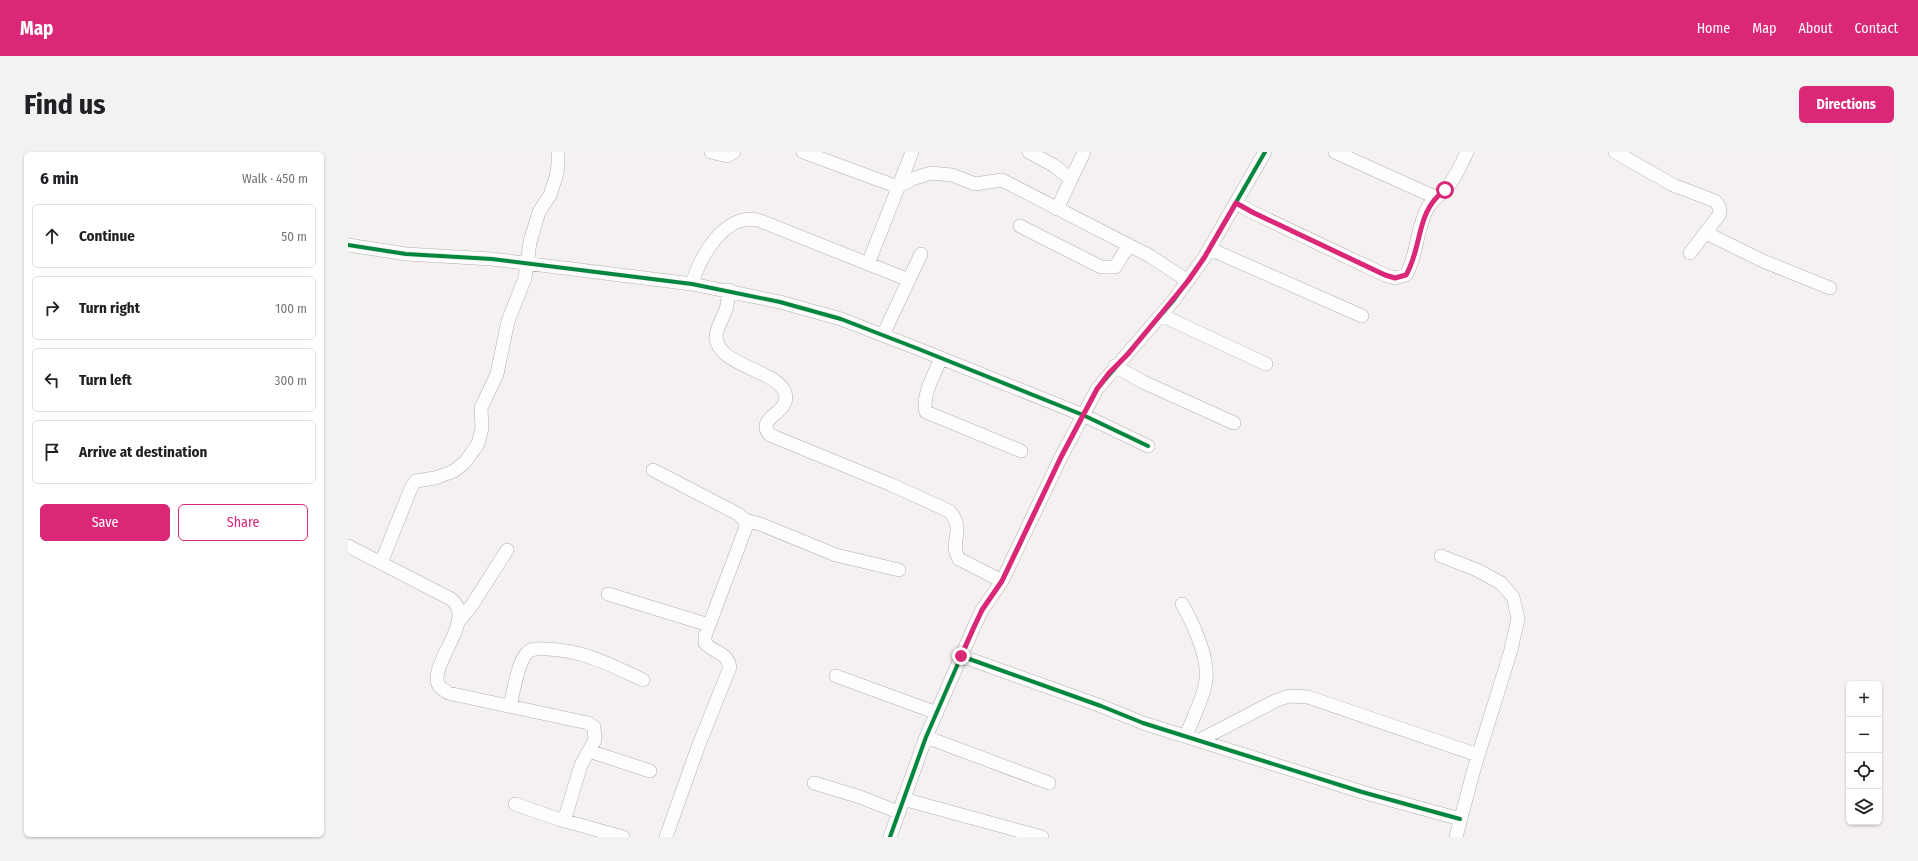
<!DOCTYPE html>
<html lang="en">
<head>
<meta charset="utf-8">
<style>
  :root { --surface:#fff; --page:#f2f2f2; --text:#202124; --muted:#757577; --line:#e0e0e0; --accent:#db2777 }
  body { margin:0; font-family:"Fira Sans Condensed",sans-serif; background:var(--page); color:var(--text) }
  .controls { position:absolute; right:12px; bottom:12px; display:grid; overflow:hidden; border-radius:6px; box-shadow:0 1px 3px #0004 }
  .controls button { width:36px; height:36px; display:grid; place-items:center; padding:0; border:0; border-bottom:1px solid var(--line); background:var(--surface); color:var(--text); font:20px sans-serif }
  .stop { position:absolute; width:12px; height:12px; margin:-9px; border:3px solid #db2777; border-radius:50%; background:#fff }
  .stop.end { background:#db2777; border-color:#fff; box-shadow:0 1px 4px #0008 }
  .list { margin:0; padding:0; list-style:none }
  h2 { display:flex; justify-content:space-between; align-items:center; height:52px; margin:0; padding:0 16px; font-size:17px }
  h2 small { font-size:13px; font-weight:400; color:var(--muted) }
  .list li { display:grid; grid-template-columns:26px 1fr auto; gap:12px; align-items:center; box-sizing:border-box; height:64px; margin:0 8px 8px; padding:0 8px; border:1px solid var(--line); border-radius:6px }
  .list b { display:block; font-size:15px; white-space:nowrap }
  .list em { font-size:13px; font-style:normal; color:var(--muted) }
  .actions { display:flex; gap:8px; padding:12px 16px }
  .actions a { flex:1; padding:9px 0; border:1px solid var(--accent); border-radius:6px; text-align:center; font-size:14px; color:var(--accent) }
  .actions .main { background:var(--accent); color:#fff }
  .icon { flex:none; width:22px; height:22px; fill:none; stroke:currentColor; stroke-width:2; stroke-linecap:round; stroke-linejoin:round }
  .map { position:relative; flex:none; width:1546px; height:685px; overflow:hidden; border-radius:6px }
  header { display:flex; align-items:center; gap:24px; box-sizing:border-box; height:56px; padding:0 20px; background:var(--accent); color:#fff }
  header strong { font-size:19px }
  nav { display:flex; gap:22px; margin-inline-start:auto; font-size:14px }
  .intro { display:flex; align-items:center; justify-content:space-between; box-sizing:border-box; height:96px; padding:0 24px }
  h1 { margin:0; font-size:28px }
  .button { padding:10px 18px; border-radius:6px; background:var(--accent); color:#fff; font-size:14px; font-weight:700 }
  main { display:flex; gap:24px; padding:0 24px }
  aside { flex:1; background:var(--surface); border-radius:6px; box-shadow:0 1px 3px #0004 }
  .map>svg:first-child { display:block }
  .lines { fill:none; stroke-linecap:round; stroke-linejoin:round }
  .minor-casing { stroke:#b1afae; stroke-width:14 }
  .minor { stroke:#fdfdfd; stroke-width:13 }
  .cycleway-casing { stroke:#f6f0ee; stroke-width:6 }
  .cycleway { stroke:#00873e; stroke-width:4 }
  .route { stroke:#db2777; stroke-width:5 }
</style>
</head>
<body>
<header>
<strong>Map</strong>
<nav><a>Home</a><a>Map</a><a>About</a><a>Contact</a></nav>
</header>
<div class="intro"><h1>Find us</h1><a class="button">Directions</a></div>
<main>
<aside>
<h2>6 min<small>Walk · 450 m</small></h2>
<ul class="list">
<li><svg class="icon" aria-label="ahead" viewBox="0 0 24 24"><path d="M12 20V5M6 11l6-6 6 6"/></svg><div><b>Continue</b></div><em>50 m</em></li>
<li><svg class="icon" aria-label="right" viewBox="0 0 24 24"><path d="M7 20v-9h11M14 6l5 5-5 5"/></svg><div><b>Turn right</b></div><em>100 m</em></li>
<li><svg class="icon" aria-label="left" viewBox="0 0 24 24"><path d="M17 20v-9H6M10 6l-5 5 5 5"/></svg><div><b>Turn left</b></div><em>300 m</em></li>
<li><svg class="icon" aria-label="arrive" viewBox="0 0 24 24"><path d="M6 21V4h12l-3 4 3 4H6"/></svg><div><b>Arrive at destination</b></div></li>
</ul>
<div class="actions"><a class="main">Save</a><a>Share</a></div>
</aside>
<div class="map">
<svg width="1546" height="685" viewBox="0 0 1546 685">
  <rect width="100%" height="100%" fill="#f4f1f0"/>
  <g class="lines">
    <defs>
      <path id="minor" d="M 363,0 L 379,4 L 386,0
        M 455,0 L 550,35 L 564,27 L 583,21 L 604,23 L 627,32 L 654,28 L 802,104 L 840,129
        M 681,0 L 705,13 L 723,27
        M 987,0 L 1087,45
        M 1267,0 L 1325,33 L 1367,49 C 1371,54 1373,57 1371,63 L 1342,101
        M 888,51 L 906,61 L 1037,123 L 1047,126 L 1058,123 C 1070,102 1068,76 1080,55 C 1085,47 1091,44 1097,38 C 1107,27 1113,13 1119,0
        M 709,57 L 736,0
        M 672,74 L 753,115 L 767,115 L 781,93
        M 1358,81 L 1415,109 L 1482,136
        M 0,93 L 58,102 L 144,107 L 344,132 L 432,150 L 493,167 L 568,196 L 735,263 L 800,294
        M 862,97 L 1014,164
        M 520,112 L 564,0
        M 344,132 C 352,105 376,61 410,68 L 561,128
        M 381,138 C 380,146 380,153 377,160 C 374,168 368,176 368,185 C 369,214 430,218 437,241 C 444,261 406,265 422,283 L 544,333 L 601,359 C 619,378 600,389 611,407 L 654,429
        M 813,163 L 918,212
        M 535,183 L 573,102
        M 593,206 C 587,221 573,245 578,260 L 673,299
        M 767,214 L 795,230 L 886,271
        M 305,318 L 390,362 L 397,368 L 398,375 L 357,484 L 357,491 C 366,501 379,500 382,515 L 350,595 L 318,685
        M 397,368 L 412,372 L 488,403 L 551,418
        M 0,394 L 103,447 C 105,449 109,453 110,456 C 118,479 78,519 92,535 C 94,537 98,539 100,541 L 240,571 L 246,575 L 247,588 L 233,613 L 216,669
        M 1093,404 L 1129,418 L 1153,431 L 1165,445 L 1170,466 L 1163,498 L 1126,617 L 1108,685
        M 33,411 L 63,336 L 68,329 L 87,326 L 106,319 L 117,310 L 130,292 L 134,276 L 133,256 L 149,222 L 160,169 L 177,126 L 182,90 L 191,60 L 202,43 L 208,25 L 210,13 L 210,0
        M 260,442 L 361,473
        M 834,452 C 845,471 861,506 858,528 C 856,545 844,568 838,584
        M 112,468 L 124,453 L 159,398
        M 613,504 L 753,554 L 795,571 L 1014,640 L 1112,667
        M 488,524 L 589,561
        M 162,554 C 166,539 169,513 178,502 C 183,495 193,497 200,497 C 238,499 262,513 295,528
        M 578,585 L 701,631
        M 852,588 L 927,549 L 941,544 L 960,545 L 1130,603
        M 241,599 L 302,619
        M 466,631 L 512,645 L 550,660
        M 555,647 L 694,685
        M 167,652 L 210,667 L 275,685
        M 542,685 L 578,585 L 626,475 L 634,458 L 654,429 L 713,305 L 749,237 L 825,149 L 856,106 L 917,0"/>
    </defs>
    <use href="#minor" class="minor-casing"/>
    <use href="#minor" class="minor"/>
    <defs>
      <path id="cycleway" d="M 0,93 L 58,102 L 144,107 L 344,132 L 432,150 L 493,167 L 568,196 L 735,263 L 800,294
        M 613,504 L 753,554 L 795,571 L 1014,640 L 1112,667
        M 542,685 L 578,585 L 626,475 L 634,458 L 654,429 L 713,305 L 749,237 L 825,149 L 856,106 L 917,0"/>
    </defs>
    <use href="#cycleway" class="cycleway-casing"/>
    <use href="#cycleway" class="cycleway"/>
  </g>
  <g class="lines">
    <path class="route" d="M 613,504 L 626,475 L 634,458 L 654,429 L 713,305 L 749,237 L 761,221 L 780,202 L 840,129 L 856,106 L 888,51 L 906,61 L 1037,123 L 1047,126 L 1058,123 C 1075,94 1067,60 1097,38"/>
  </g>
</svg>
<div class="controls">
<button>+</button>
<button>−</button>
<button><svg class="icon" aria-label="locate" viewBox="0 0 24 24"><circle cx="12" cy="12" r="6"/><path d="M12 2v4M12 18v4M2 12h4M18 12h4"/></svg></button>
<button><svg class="icon" aria-label="layers" viewBox="0 0 24 24"><path d="M12 4l9 5-9 5-9-5zM3 14l9 5 9-5"/></svg></button>
</div>
<div class="stop" style="left:1097px;top:38px"></div>
<div class="stop end" style="left:613px;top:504px"></div>
</div>
</main>
</body>
</html>
